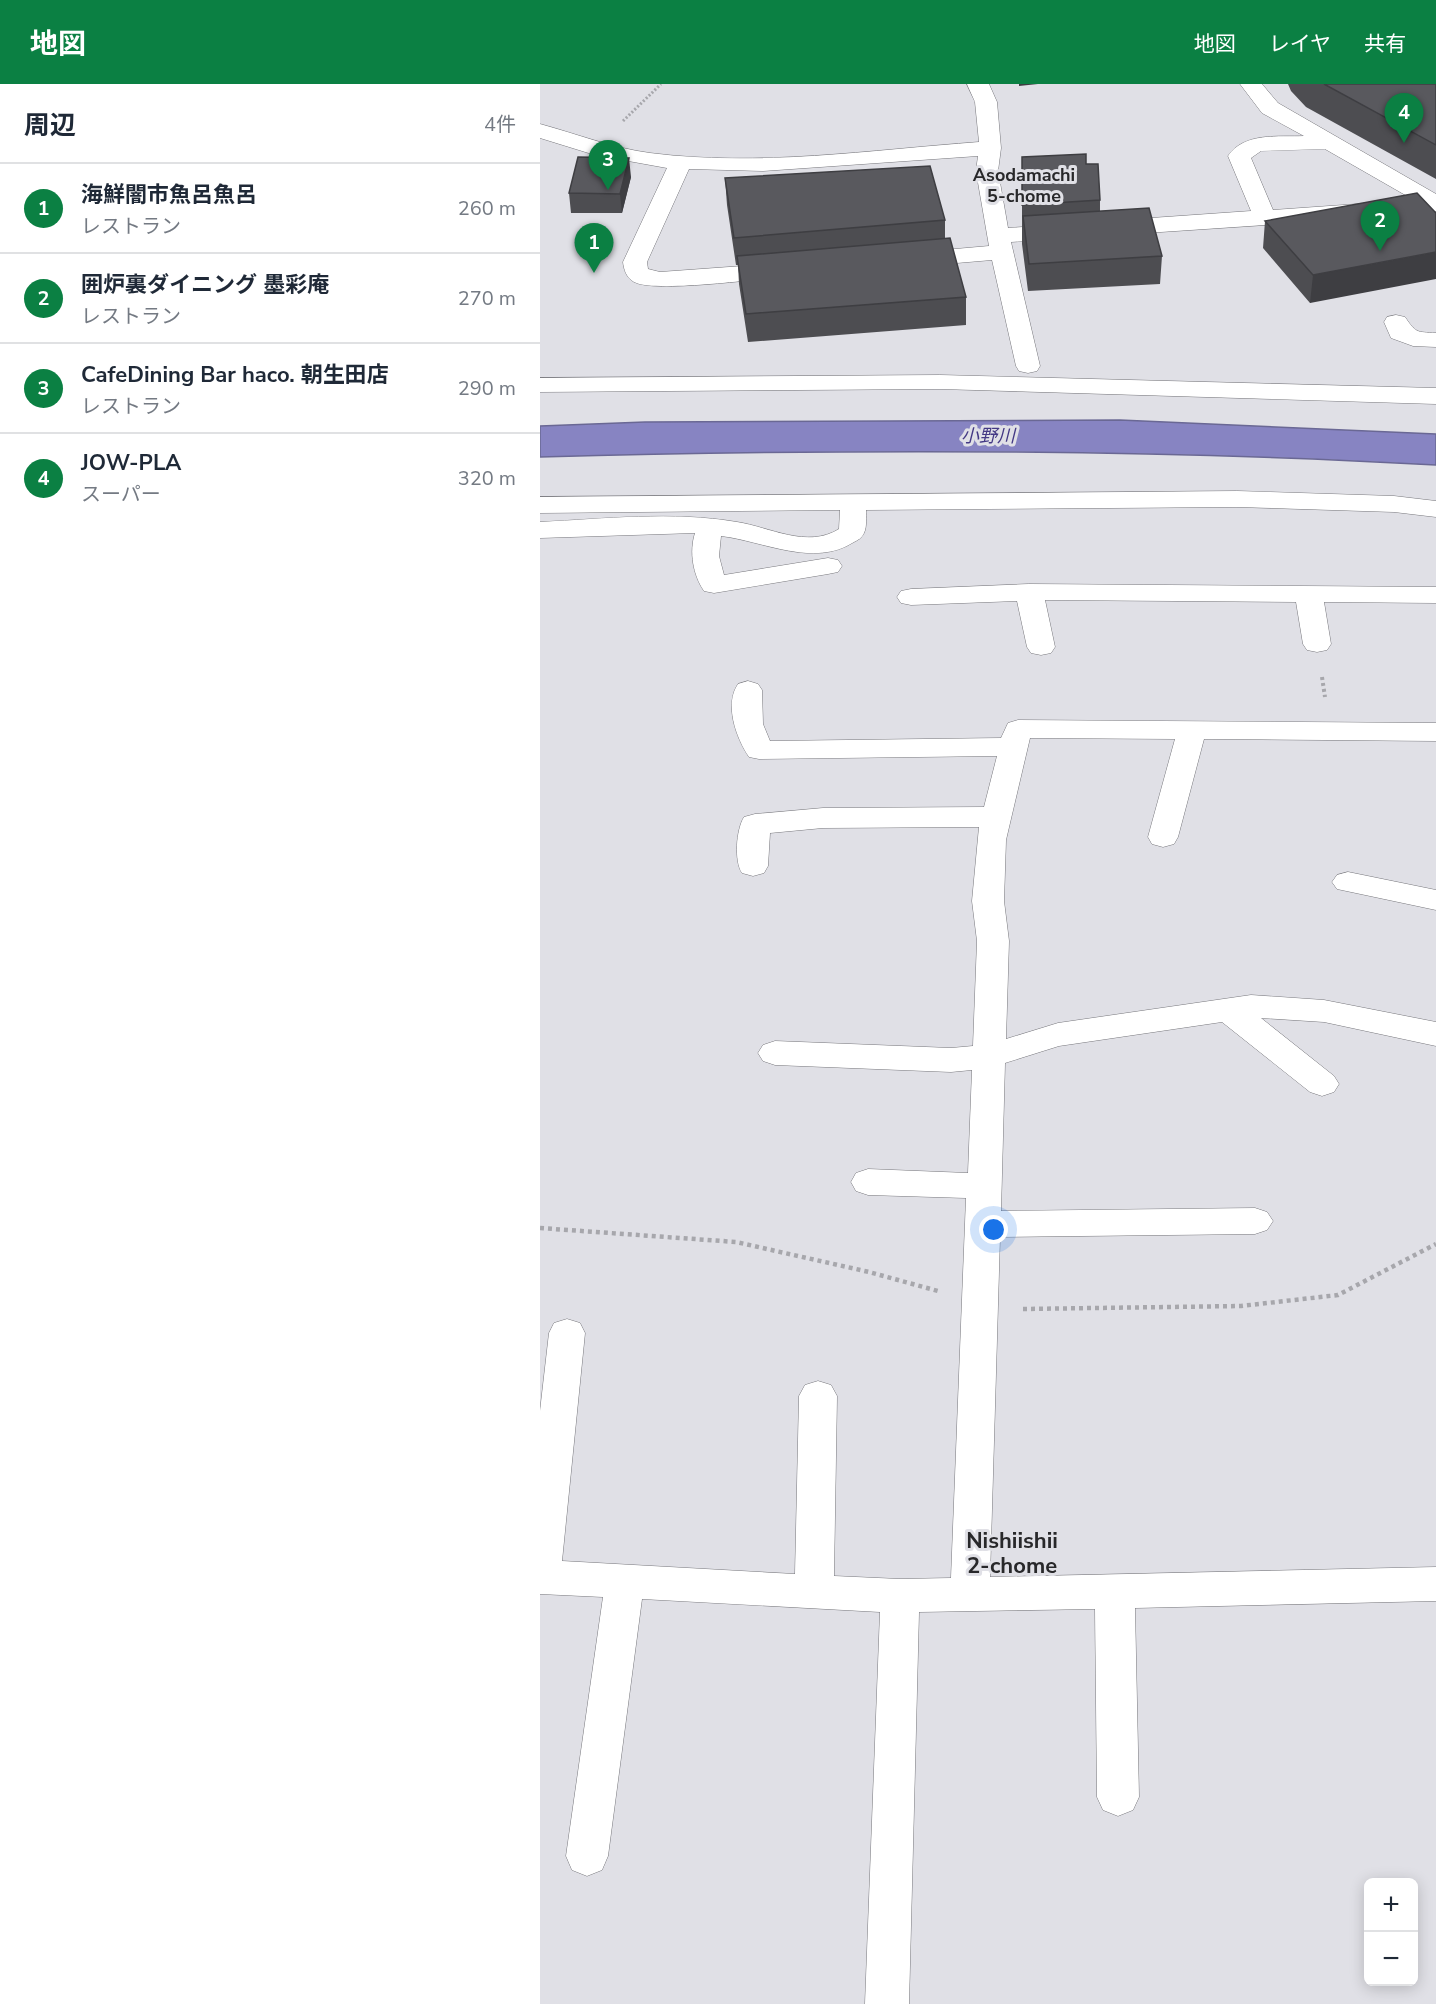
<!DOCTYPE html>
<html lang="ja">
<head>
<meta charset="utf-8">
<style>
  :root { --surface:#fff; --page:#f2f2f3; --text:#1f2937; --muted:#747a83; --line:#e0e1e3; --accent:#0b8043 }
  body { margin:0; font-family:"Nunito Sans","Noto Sans JP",sans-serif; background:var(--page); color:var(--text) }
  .controls { position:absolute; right:18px; bottom:18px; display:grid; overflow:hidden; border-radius:9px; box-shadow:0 3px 15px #0003 }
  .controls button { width:54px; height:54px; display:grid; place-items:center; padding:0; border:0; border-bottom:2px solid var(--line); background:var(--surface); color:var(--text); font:30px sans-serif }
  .you { position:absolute; left:454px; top:1146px; width:21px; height:21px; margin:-15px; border:4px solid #fff; border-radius:50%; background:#1a73e8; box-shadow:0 0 0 9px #1a73e833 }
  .badge { display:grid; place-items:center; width:39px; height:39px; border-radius:50%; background:var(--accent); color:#fff; font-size:20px; font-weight:700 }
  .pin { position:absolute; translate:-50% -50px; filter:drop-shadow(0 2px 3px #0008) }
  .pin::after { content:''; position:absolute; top:32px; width:21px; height:18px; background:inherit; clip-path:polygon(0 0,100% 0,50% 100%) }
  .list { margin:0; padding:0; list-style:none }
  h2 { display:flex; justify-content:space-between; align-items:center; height:78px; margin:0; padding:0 24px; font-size:26px }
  h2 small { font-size:20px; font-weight:400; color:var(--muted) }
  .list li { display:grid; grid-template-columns:39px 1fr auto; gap:18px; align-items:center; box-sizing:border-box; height:90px; padding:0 24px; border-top:2px solid var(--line) }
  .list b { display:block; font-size:22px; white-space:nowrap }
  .list p { margin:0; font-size:20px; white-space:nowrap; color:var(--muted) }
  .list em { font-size:20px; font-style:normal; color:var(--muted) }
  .map { position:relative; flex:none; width:896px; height:1920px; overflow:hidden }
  header { display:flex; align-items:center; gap:36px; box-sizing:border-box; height:84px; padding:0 30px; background:var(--accent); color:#fff }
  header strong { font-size:28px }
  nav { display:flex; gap:33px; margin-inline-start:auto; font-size:21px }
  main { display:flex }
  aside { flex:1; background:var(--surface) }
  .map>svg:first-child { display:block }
  .water { fill:#8784c2; stroke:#6a6894; stroke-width:1.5 }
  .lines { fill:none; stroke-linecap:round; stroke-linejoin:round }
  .minor-casing { stroke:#77777c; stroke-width:1 }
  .path-far2 { stroke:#a7a7ac; stroke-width:3; stroke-dasharray:2 2; stroke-linecap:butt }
  .path-far1 { stroke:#a7a7ac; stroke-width:4; stroke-dasharray:3 3; stroke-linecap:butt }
  .path { stroke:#a7a7ac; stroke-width:4.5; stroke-dasharray:4 4; stroke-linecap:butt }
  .minor { fill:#fff; fill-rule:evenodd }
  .wall { fill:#4d4d51 }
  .shaded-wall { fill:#3e3e42 }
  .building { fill:#59595e; stroke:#3e3e42; stroke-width:1.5 }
  .labels { text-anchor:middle; stroke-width:6; stroke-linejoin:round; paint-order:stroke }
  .far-neighbourhood-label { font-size:18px; font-weight:bold; fill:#28282a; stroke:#e0e0e6 }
  .far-water-label { font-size:18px; font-style:italic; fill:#443985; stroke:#e0e0e6 }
  .neighbourhood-label { font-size:22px; font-weight:bold; fill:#28282a; stroke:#e0e0e6 }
</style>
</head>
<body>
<header>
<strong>地図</strong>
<nav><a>地図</a><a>レイヤ</a><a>共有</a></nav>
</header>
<main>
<aside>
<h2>周辺<small>4件</small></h2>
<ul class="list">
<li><span class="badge">1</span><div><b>海鮮闇市魚呂魚呂</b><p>レストラン</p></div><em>260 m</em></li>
<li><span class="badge">2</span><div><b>囲炉裏ダイニング 墨彩庵</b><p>レストラン</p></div><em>270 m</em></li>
<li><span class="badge">3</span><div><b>CafeDining Bar haco. 朝生田店</b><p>レストラン</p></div><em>290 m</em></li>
<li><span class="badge">4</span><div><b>JOW-PLA</b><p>スーパー</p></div><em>320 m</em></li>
</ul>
</aside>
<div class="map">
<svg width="896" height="1920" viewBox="0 0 896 1920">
  <rect width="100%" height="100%" fill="#e0e0e6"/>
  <path class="water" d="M 580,336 L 896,350 L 896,381 C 598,364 298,365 0,373 L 0,342 L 105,338 Z"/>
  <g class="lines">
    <defs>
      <path id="minor" d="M 427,0 L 449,0 L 457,18 L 461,64 L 458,87 L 468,144 L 711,127 L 688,72 C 704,48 739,53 764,52 L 722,29 L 700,0 L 722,0 L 738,19 L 896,110 L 896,127 L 846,133 L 471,158 L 500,282 L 497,287 L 488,289 L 479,287 L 476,282 L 452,176 L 370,183 L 362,181 L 358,176 L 362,171 L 370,169 L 449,162 L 436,87 L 438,72 L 223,87 L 149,85 L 107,178 L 108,185 L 120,188 L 244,179 L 252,181 L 256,186 L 252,191 L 244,193 C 215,195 115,209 94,198 C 86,193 84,186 83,178 L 127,84 L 55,71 L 0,54 L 0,40 C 37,50 72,64 110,69 C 219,83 330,66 439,58 L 435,18 ZM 785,65 L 874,116 L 733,126 L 711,74 L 721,67 Z
        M 856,231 L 865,233 C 876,249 876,248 896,249 L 896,263 L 873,262 L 851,254 L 844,238 L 847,233 Z
        M 400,291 L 896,304 L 896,320 L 400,305 L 0,308 L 0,294 Z
        M 697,407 L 854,412 L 896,417 L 896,433 L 854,428 L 697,423 L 326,426 C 326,433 327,443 324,449 C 322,454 318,456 314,458 C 274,484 223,457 181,452 L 179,472 L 184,491 L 288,474 L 298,476 L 302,482 L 298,488 L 288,490 L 174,509 L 164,507 C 153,491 149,468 155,449 L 0,454 L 0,438 C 65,435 132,427 197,438 C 230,443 267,465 299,445 L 300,426 L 0,429 L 0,413 Z
        M 489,500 L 896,503 L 896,519 L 784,518 L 791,560 L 787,566 L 777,568 L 767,566 L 763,560 L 756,518 L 505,516 L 515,563 L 511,569 L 501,571 L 491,569 L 487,563 L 477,517 L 371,521 L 361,519 L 357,513 L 361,507 L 371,505 Z
        M 208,597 L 218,600 L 222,606 L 223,640 L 230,657 L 461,654 L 468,639 L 478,636 L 896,639 L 896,657 L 664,655 L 638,753 L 634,760 L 623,763 L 612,760 L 608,753 L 635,655 L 490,654 L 466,756 L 464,817 L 469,857 L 466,955 L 518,939 L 711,911 L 784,916 L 896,938 L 896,962 L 784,938 L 721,934 L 794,992 L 799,1000 L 794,1008 L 782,1012 L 770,1008 L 682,938 L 519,962 L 465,979 L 461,1127 L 715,1124 L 727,1128 L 733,1137 L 727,1146 L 715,1150 L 460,1153 L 450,1493 L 896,1483 L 896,1517 L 595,1524 L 599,1713 L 593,1726 L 578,1732 L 563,1726 L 557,1713 L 555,1525 L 379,1528 L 369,1920 L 325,1920 L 340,1528 L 102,1515 L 68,1772 L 62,1786 L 47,1792 L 32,1786 L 26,1772 L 63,1513 L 0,1510 L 0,1327 L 9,1249 L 14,1239 L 27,1235 L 40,1239 L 45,1249 L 22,1477 L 255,1490 L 259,1312 L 265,1301 L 278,1297 L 291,1301 L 297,1312 L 294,1492 L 360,1495 L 411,1494 L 426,1114 L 328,1111 L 316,1107 L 311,1098 L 316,1089 L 328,1085 L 428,1089 L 432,986 L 411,988 L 235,981 L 223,977 L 218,969 L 223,961 L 235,957 L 411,964 L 433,962 L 437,857 L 432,817 L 439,743 L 283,744 L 230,749 L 228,782 L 224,789 L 213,792 L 202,789 C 194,777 196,746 204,733 L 215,730 L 283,724 L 444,723 L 457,672 L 219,675 L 209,673 C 196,654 184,620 198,600 Z
        M 808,788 L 896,806 L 896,826 L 797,805 L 792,798 L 797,791 Z"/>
    </defs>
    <use href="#minor" class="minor-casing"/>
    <path class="path-far2" d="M 83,37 L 121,0"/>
    <path class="path-far1" d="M 782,593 L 785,613"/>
    <path class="path" d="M 0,1144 L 196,1158 L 329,1188 L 398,1207
      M 483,1225 L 701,1222 L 798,1211 L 896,1160"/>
    <use href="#minor" class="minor"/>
  </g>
  <path class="wall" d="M 748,0 L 896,0 L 896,95 L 766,23 L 751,7 Z
    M 482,73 L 546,80 L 560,116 L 560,127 L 622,172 L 620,200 L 488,207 L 482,160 Z
    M 91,93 L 82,129 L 31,129 L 29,109 Z
    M 185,94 L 405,136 L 405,155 L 426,213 L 426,241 L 208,258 L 199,200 L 198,181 L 196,181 L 187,121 Z
    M 896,129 L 770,219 L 723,164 L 725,137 Z"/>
  <path class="shaded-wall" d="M 479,0 L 498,0 L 479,2 Z
    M 89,74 L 91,93 L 82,129 L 80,110 Z
    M 896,168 L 896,195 L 770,219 L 773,191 Z"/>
  <path class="building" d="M 784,0 L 896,0 L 896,61 Z
    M 546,70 L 546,80 L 558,80 L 560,116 L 482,121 L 482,73 Z
    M 38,73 L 89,74 L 80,110 L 29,109 Z
    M 390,82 L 405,136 L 194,154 L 185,94 Z
    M 877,109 L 896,129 L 896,168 L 773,191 L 725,137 Z
    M 609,124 L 622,172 L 489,180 L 483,132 Z
    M 410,154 L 426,213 L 206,230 L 197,172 Z"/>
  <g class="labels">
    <g class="far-neighbourhood-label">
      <text x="484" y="97">Asodamachi<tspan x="484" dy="21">5-chome</tspan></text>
    </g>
    <g class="far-water-label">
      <text x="448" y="358">小野川</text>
    </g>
    <g class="neighbourhood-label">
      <text x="472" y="1464">Nishiishii<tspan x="472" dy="25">2-chome</tspan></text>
    </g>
  </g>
</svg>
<div class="controls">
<button>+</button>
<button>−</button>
</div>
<div class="you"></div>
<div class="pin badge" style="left:54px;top:189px">1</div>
<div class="pin badge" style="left:840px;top:167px">2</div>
<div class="pin badge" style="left:68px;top:106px">3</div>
<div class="pin badge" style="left:864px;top:59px">4</div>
</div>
</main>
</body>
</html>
